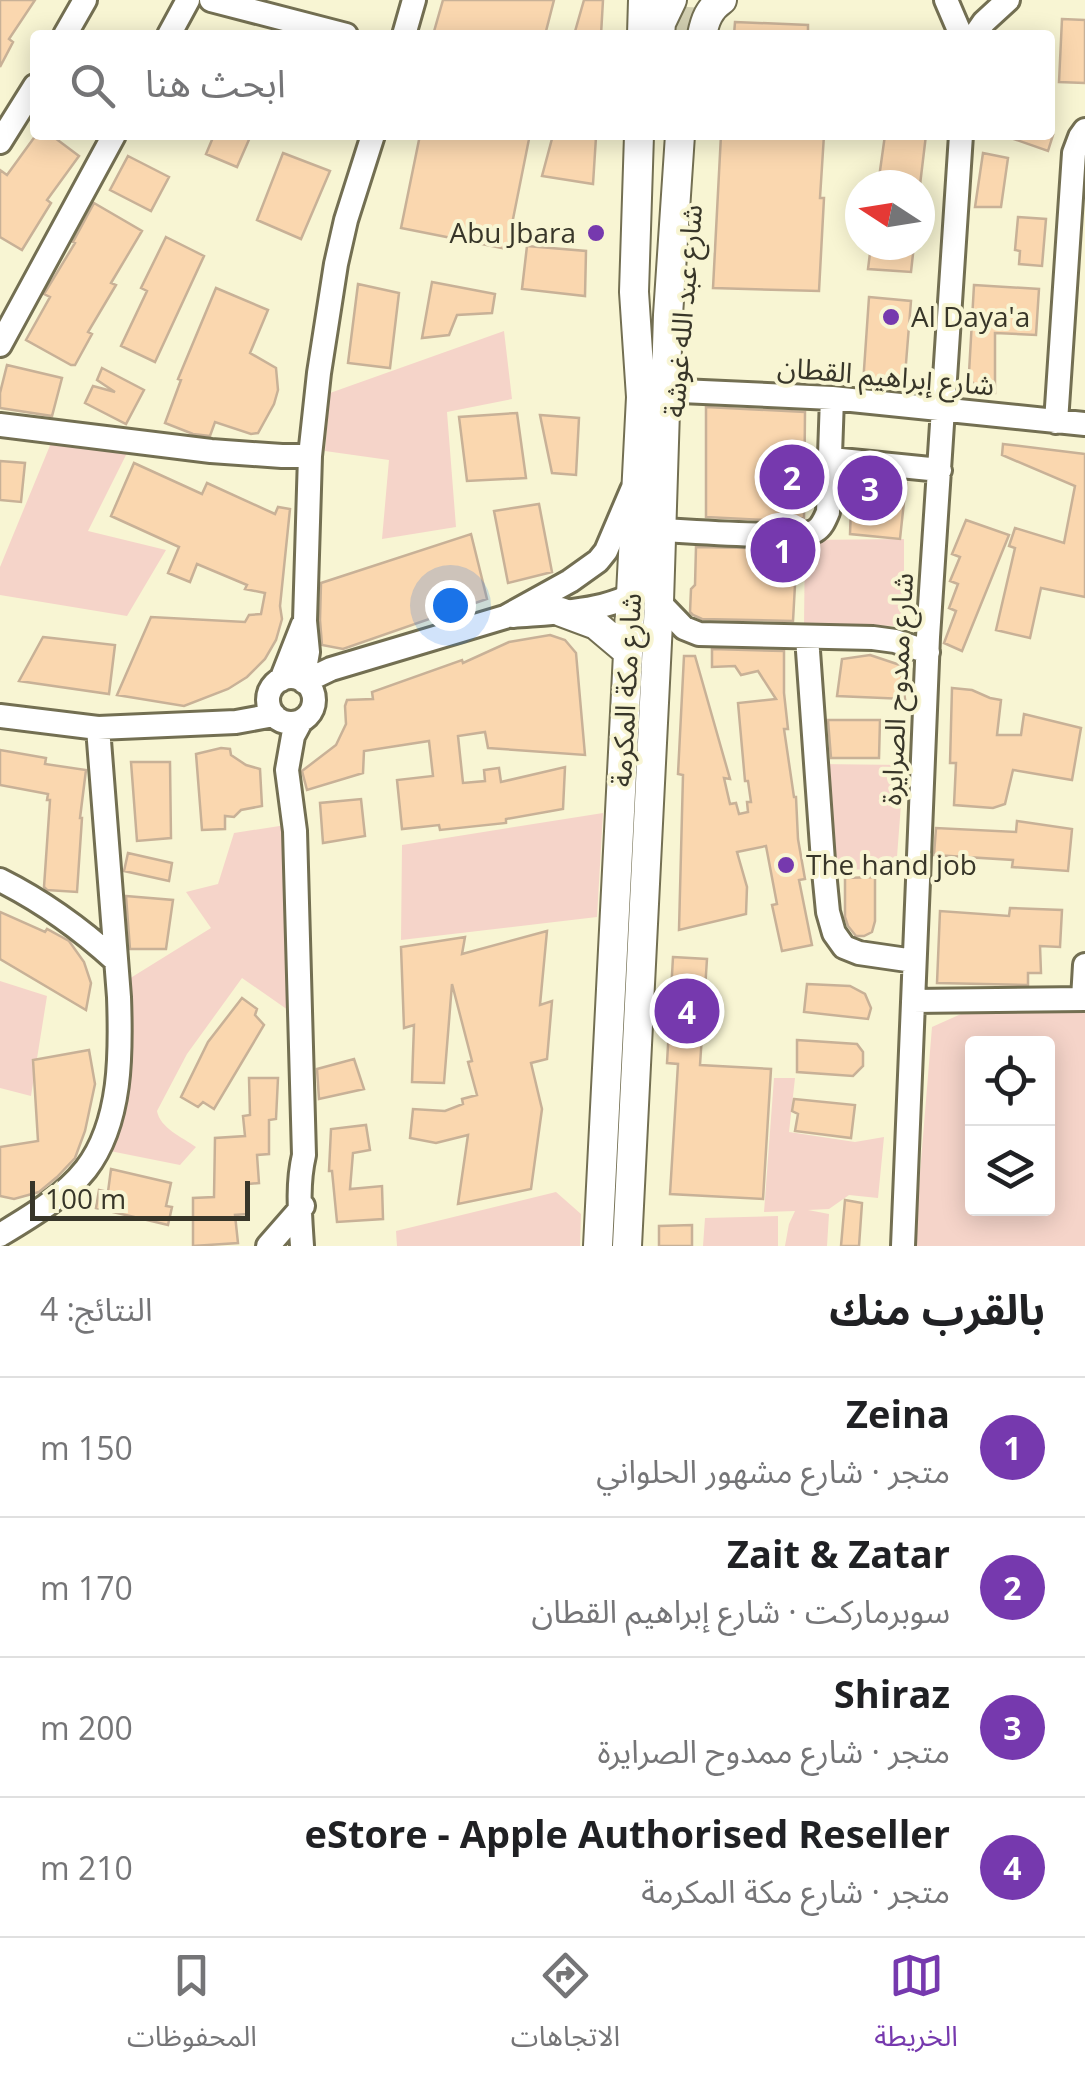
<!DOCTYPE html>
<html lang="ar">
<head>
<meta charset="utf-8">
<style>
  :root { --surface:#fff; --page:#f2f2f2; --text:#202124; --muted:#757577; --line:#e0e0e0; --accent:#7639ae }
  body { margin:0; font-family:"Open Sans","Noto Sans Arabic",sans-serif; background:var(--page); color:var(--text); direction:rtl }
  .controls { position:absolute; right:30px; bottom:30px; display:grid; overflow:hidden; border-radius:10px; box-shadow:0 5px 25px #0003 }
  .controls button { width:90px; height:90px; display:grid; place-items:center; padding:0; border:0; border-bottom:2px solid var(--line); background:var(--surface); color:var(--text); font:50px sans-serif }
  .compass { position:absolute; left:845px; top:170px; width:90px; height:90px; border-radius:50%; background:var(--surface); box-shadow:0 5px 25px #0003; rotate:282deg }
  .scale { position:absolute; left:30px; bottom:25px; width:220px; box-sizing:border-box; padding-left:10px; border:5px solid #383629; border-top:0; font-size:28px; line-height:35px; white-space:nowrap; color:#383629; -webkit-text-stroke:8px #f8f5d3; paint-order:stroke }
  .you { position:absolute; left:450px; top:605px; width:35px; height:35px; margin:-25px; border:8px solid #fff; border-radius:50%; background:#1a73e8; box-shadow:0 0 0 15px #1a73e833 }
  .badge { display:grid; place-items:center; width:65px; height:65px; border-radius:50%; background:var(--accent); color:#fff; font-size:32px; font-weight:700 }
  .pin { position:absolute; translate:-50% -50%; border:5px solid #fff; box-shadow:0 2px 10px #0006 }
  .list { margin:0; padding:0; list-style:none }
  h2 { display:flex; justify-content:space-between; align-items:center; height:130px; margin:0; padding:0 40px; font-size:42px }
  h2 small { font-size:32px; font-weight:400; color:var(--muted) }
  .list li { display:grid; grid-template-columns:65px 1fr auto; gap:30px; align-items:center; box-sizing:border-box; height:140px; padding:0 40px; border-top:2px solid var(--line) }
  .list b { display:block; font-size:38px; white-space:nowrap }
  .list p { margin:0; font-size:32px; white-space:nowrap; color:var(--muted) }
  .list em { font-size:32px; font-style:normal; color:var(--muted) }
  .icon { flex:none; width:55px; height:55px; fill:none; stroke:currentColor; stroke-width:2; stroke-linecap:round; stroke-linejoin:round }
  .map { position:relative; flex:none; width:1085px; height:1246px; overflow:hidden; direction:ltr }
  .search { position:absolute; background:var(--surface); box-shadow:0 5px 25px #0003; left:30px; right:30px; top:30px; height:110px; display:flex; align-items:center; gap:25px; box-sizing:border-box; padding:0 35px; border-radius:10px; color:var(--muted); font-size:38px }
  .sheet { height:690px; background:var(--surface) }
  nav { display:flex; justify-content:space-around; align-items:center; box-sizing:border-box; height:140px; border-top:2px solid var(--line); background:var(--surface); font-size:28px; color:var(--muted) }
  nav a { display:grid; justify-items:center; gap:5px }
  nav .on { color:var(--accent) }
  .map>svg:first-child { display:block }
  .green { fill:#f5d4c9; fill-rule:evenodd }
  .building { fill:#fad7af; stroke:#c8b197; stroke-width:2.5 }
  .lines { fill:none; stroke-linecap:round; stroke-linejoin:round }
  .major-tunnel { stroke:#d2cfb1; stroke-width:28; stroke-dasharray:28 14; stroke-linecap:butt }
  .minor-casing { stroke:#736f52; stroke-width:28 }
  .major-casing { stroke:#736f52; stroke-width:32 }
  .minor { stroke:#fff; stroke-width:22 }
  .major { stroke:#fff; stroke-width:28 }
  .poi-dot { fill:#7639ae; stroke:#f8f5d3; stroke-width:4 }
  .labels { text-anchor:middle; stroke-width:8; stroke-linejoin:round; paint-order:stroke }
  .poi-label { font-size:28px; fill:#383629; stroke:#f8f5d3; text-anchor:start }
  .street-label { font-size:28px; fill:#383629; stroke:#f8f5d3 }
</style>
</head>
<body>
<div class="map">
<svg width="1085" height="1246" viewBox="0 0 1085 1246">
  <rect width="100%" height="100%" fill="#f8f5d3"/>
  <path class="green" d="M 504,331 L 512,399 L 447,412 L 456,527 L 382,539 L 389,460 L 325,451 L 330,393 Z
    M 51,443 L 127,453 L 88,531 L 166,550 L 127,616 L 0,595 L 0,567 Z
    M 904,539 L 904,626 L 804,625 L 805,540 Z
    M 818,764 L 904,765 L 896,870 L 825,869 Z
    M 603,813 L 597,917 L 401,940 L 402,845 Z
    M 286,825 L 288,1010 L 242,978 L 187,1054 L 157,1111 C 160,1128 182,1137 196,1147 L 180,1165 L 110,1151 L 124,982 L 211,928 L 186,892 L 218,884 L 234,833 Z
    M 0,981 L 47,996 L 31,1096 L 0,1088 Z
    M 1085,1011 L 1085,1246 L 914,1246 L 932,1027 L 961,1014 ZM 972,1044 L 1048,1044 L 1048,1208 L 972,1208 Z
    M 774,1078 L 795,1078 L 789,1132 L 855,1142 L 884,1137 L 878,1198 L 849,1195 L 829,1209 L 808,1210 L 829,1214 L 827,1246 L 785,1246 L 789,1224 L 795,1211 L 764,1212 Z
    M 556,1192 L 581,1214 L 580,1246 L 397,1246 L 396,1231 Z
    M 778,1216 L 778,1246 L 703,1246 L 705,1218 Z"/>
  <path class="building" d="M 0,0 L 35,0 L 9,39 L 13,42 L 0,67 Z
    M 443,0 L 554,0 L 545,35 L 433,35 Z
    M 584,0 L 603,0 L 601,35 L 574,35 Z
    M 1062,19 L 1085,20 L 1085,83 L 1059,82 Z
    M 735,22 L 808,25 L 808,35 L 734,35 Z
    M 36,135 L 51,135 L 79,156 L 47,200 L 51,203 L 22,250 L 0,237 L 0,170 L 7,175 Z
    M 214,135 L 251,135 L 237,167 L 206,154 Z
    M 420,135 L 509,135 L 529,139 L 507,249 L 401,228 Z
    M 553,135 L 596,137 L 593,184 L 542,176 Z
    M 721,135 L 824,135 L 820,198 L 824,198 L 819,291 L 713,288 Z
    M 885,135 L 926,135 L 920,185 L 878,185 Z
    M 1008,135 L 1053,135 L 1048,151 L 1008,137 Z
    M 283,153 L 330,171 L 301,239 L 257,220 Z
    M 983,153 L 1008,158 L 1001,207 L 975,207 Z
    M 128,156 L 169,177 L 151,211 L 110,190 Z
    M 94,203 L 142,231 L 111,283 L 116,285 L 88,332 L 92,334 L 75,365 L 71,365 L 26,340 L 50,297 L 44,294 L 75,243 L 73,242 Z
    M 1018,217 L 1046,219 L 1042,266 L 1019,264 L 1020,251 L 1015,250 Z
    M 166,237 L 204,256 L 155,362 L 121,346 L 147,291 L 141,288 Z
    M 871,245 L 914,245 L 911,272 L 868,269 Z
    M 527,246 L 586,251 L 585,296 L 522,289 Z
    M 432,282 L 495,294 L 492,313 L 457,315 L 449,335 L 422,338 Z
    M 358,284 L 399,293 L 390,368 L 348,363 Z
    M 974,285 L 1039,289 L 1036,335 L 995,333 L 995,393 L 983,392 L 971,381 L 969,373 Z
    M 216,288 L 268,310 L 250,353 L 276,368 L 278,390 L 274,404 L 258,433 L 251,434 L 215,422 L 210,436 L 193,434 L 165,423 L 181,380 L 178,379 Z
    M 869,297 L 911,301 L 904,388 L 863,384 Z
    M 7,365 L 62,378 L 52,416 L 0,408 L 0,393 Z
    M 102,368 L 144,390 L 126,424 L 85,403 L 93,386 L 115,392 L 97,380 Z
    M 706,407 L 805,412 L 804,518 L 766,520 L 706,517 Z
    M 517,413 L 526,478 L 467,481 L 459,417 Z
    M 540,415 L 579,418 L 576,475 L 552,473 Z
    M 1003,444 L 1085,454 L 1085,597 L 1041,588 L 1030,638 L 996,630 L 1015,548 L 1009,546 L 1015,528 L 1064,543 L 1075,486 L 1002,455 Z
    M 0,461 L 25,463 L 21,502 L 0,500 Z
    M 134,463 L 202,494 L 207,483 L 275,514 L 278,507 L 290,509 L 280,606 L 282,619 L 276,640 L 265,659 L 247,677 L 228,689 L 184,706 L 117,695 L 151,617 L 245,622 L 249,615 L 261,614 L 265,593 L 245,589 L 247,585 L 197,564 L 190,582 L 168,573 L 179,547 L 111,516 Z
    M 852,477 L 906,483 L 900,539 L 850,534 Z
    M 539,504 L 552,572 L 508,583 L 494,511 Z
    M 966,520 L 1009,535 L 962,651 L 944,643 L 956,611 L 949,608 L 958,584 L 950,581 L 960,557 L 952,554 Z
    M 471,534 L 487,599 L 343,649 L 322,645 L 320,620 L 321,583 Z
    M 696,547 L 797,549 L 793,621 L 702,619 L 693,615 L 690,612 L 691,589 L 695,585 Z
    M 550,635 L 565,640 L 576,653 L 585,755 L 488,748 L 485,732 L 458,736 L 463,783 L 485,781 L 484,770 L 499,768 L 501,782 L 565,767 L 563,809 L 506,819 L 506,823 L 440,830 L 439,825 L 402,829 L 397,780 L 433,776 L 429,741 L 364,751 L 363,773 L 307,790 L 302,771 L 336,745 L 346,724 L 345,706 L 347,700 L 373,699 L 372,692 L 462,660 L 463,663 L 509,642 Z
    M 43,637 L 115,645 L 109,694 L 19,681 Z
    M 712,649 L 784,651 L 784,693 L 788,729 L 784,729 L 794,797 L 796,797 L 798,839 L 805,879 L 799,880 L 812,945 L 782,951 L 772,905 L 777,904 L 766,846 L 737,852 L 747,887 L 746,914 L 679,930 L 683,775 L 678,774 L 684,656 L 695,656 L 730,779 L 724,778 L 730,804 L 736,803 L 739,814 L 748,812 L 747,802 L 751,802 L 748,781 L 745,781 L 738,703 L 776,699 L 758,671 L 741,675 L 735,666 L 712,667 Z
    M 870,655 L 900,665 L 905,699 L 837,696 L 842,659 Z
    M 952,688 L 972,690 L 990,698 L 1001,700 L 997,735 L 1021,735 L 1024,714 L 1081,728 L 1072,780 L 1013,770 L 1005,804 L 993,808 L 954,805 L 956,763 L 950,763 Z
    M 828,720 L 880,720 L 879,758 L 831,758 Z
    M 221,748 L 230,749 L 231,755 L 246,765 L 260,769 L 262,806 L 241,810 L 234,817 L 225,816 L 225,829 L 202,830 L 196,754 Z
    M 0,750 L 46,758 L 45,764 L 86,770 L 80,818 L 82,818 L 77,892 L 47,890 L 44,887 L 50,800 L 47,800 L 48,794 L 0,785 Z
    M 131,762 L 170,762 L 171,838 L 137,841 Z
    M 361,799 L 365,836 L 323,843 L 320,803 Z
    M 1017,821 L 1072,829 L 1068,871 L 1012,867 L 1013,860 L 934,855 L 936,828 L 1016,832 Z
    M 128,853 L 172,863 L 169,881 L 124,871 Z
    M 875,877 L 875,921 L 872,932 L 864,936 L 856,936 L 848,926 L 845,917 L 845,878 Z
    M 126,896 L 173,900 L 166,949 L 130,949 Z
    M 1010,908 L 1062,910 L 1060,947 L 1040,946 L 1041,973 L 1028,973 L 1028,985 L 937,983 L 940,911 L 1009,916 Z
    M 0,912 L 45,932 L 47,929 L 69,941 L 84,962 L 91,983 L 86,1010 L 0,959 Z
    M 547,931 L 540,1005 L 552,1001 L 547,1059 L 531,1063 L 542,1109 L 531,1189 L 458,1204 L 468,1135 L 436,1143 L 410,1138 L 413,1109 L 445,1111 L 463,1104 L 462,1099 L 477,1095 L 468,1062 L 472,1061 L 452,984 L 444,1083 L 412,1082 L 414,1025 L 404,1028 L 401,947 L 465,937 L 462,954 Z
    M 673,957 L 707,959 L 700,1065 L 771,1069 L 763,1199 L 670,1194 L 678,1064 L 667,1063 Z
    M 807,984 L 850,986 L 865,994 L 871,1008 L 868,1019 L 804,1012 Z
    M 242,998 L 257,1009 L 255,1015 L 264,1025 L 214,1109 L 203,1102 L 198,1107 L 181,1097 L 208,1042 Z
    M 797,1040 L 857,1044 L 863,1052 L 863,1066 L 853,1076 L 797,1072 Z
    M 89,1050 L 95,1084 L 85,1131 L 75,1158 L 57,1177 L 39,1192 L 14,1199 L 0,1196 L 0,1147 L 38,1141 L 33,1060 Z
    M 354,1059 L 364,1089 L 319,1099 L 317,1069 Z
    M 249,1078 L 278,1078 L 276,1119 L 269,1120 L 269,1154 L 257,1155 L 259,1183 L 248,1184 L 247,1214 L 235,1215 L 238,1243 L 193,1246 L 193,1198 L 214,1197 L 215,1138 L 245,1136 L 243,1116 L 250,1115 Z
    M 794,1099 L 855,1105 L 851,1138 L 795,1131 L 798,1114 L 792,1111 Z
    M 366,1125 L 370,1150 L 353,1153 L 350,1189 L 382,1186 L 383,1219 L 337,1222 L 332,1171 L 329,1171 L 331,1129 Z
    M 111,1169 L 171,1183 L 166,1206 L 172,1207 L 168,1225 L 96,1208 L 99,1190 L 108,1192 Z
    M 845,1200 L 862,1203 L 859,1246 L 841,1246 Z
    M 692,1225 L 692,1246 L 659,1246 L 659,1226 Z"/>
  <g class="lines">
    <path class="major-tunnel" d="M 686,35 L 688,0"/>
    <defs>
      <path id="minor" d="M 211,0 L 346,35
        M 946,0 L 961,35
        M 65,35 L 85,0
        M 169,35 L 188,0
        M 404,35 L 414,0
        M 975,35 L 984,22 L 1008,0
        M 0,142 L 35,86
        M 0,345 L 114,135
        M 681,391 L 832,398 L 1085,424
        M 1056,422 L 1074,153 L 1080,137 L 1085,130
        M 0,425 L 211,451 L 282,456 L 310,456
        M 831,459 L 940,470
        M 661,530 C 687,531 798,540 815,531 C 822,527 825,519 828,512 L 832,398
        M 659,602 L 684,628 L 699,634 L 873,638 L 895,641 L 928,652
        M 513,616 C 560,612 629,613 660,572
        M 807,637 L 823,861 L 828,912 L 834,933 L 844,947 L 859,953 L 914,961
        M268 700a23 23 0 1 1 46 0a23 23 0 1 1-46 0Z
        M 281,680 L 303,624
        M 303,681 L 308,652 L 305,621 L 310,456 L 319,373 L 336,264 L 346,220 L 373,135
        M 304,682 L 331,669 L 505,617 L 570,581 L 598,561 L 606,551 L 632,490
        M 0,716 L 98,728 L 236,722 L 274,715
        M 301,721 L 293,736 L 287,770 L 295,831 L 304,1155 C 297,1185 300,1215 302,1246
        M 0,880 C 42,901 81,929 116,961
        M 1083,999 L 1085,965
        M 913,1001 L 1085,999
        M 0,1235 C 30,1217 64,1197 86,1169 C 122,1122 121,1052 119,997 L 98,728
        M 268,1246 L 303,1206
        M 903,1246 L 928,637 L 961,135"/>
      <path id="major" d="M 642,35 L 643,0
        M 660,35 L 661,23 L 672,0
        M 702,35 C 705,20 709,9 722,0
        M 561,612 L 596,625 L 628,652
        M 598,1246 L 641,397 L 634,292 L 639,135
        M 627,1246 L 659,602 L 668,315 L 680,135"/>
    </defs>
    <use href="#minor" class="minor-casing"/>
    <use href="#major" class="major-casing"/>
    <use href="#minor" class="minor"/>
    <use href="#major" class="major"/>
  </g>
  <g class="poi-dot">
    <circle cx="596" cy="233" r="10"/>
    <circle cx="891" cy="317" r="10"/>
    <circle cx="786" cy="865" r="10"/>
  </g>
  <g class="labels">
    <g class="poi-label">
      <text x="576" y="243" text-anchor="end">Abu Jbara</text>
      <text x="911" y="327">Al Daya'a</text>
      <text x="806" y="875">The hand job</text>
    </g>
    <g class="street-label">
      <text transform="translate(683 311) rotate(-85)" y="10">شارع عبد الله غوشة</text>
      <text transform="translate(886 376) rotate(5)" y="10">شارع إبراهيم القطان</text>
      <text transform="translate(897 689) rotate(-87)" y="10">شارع ممدوح الصرايرة</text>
      <text transform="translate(626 690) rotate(-87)" y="10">شارع مكة المكرمة</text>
    </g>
  </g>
</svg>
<div class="controls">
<button><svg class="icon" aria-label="locate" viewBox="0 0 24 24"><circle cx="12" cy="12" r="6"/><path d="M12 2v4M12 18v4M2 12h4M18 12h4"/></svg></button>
<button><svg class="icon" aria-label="layers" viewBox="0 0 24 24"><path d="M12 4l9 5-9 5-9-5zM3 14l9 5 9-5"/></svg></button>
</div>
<svg class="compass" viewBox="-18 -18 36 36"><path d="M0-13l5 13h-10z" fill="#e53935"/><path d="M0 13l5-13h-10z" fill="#757577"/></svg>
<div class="scale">100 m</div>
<div class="you"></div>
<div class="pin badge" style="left:783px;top:550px">1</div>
<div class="pin badge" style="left:792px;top:477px">2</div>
<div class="pin badge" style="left:870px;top:488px">3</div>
<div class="pin badge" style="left:687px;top:1011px">4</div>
<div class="search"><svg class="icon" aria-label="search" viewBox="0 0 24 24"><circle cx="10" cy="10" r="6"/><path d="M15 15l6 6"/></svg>ابحث هنا</div>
</div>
<section class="sheet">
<h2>بالقرب منك<small>النتائج: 4</small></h2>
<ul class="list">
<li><span class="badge">1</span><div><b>Zeina</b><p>متجر · شارع مشهور الحلواني</p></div><em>150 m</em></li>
<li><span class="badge">2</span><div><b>Zait &amp; Zatar</b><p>سوبرماركت · شارع إبراهيم القطان</p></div><em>170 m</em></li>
<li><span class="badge">3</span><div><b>Shiraz</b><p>متجر · شارع ممدوح الصرايرة</p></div><em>200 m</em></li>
<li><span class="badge">4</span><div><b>eStore - Apple Authorised Reseller</b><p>متجر · شارع مكة المكرمة</p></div><em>210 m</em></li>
</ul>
</section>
<nav>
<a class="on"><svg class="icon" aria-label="map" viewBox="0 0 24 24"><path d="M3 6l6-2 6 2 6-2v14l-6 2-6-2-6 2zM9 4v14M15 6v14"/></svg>الخريطة</a>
<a><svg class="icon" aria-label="directions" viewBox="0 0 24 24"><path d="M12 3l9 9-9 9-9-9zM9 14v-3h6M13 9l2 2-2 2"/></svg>الاتجاهات</a>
<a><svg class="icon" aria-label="saved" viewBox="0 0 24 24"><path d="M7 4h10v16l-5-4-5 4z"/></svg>المحفوظات</a>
</nav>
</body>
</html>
